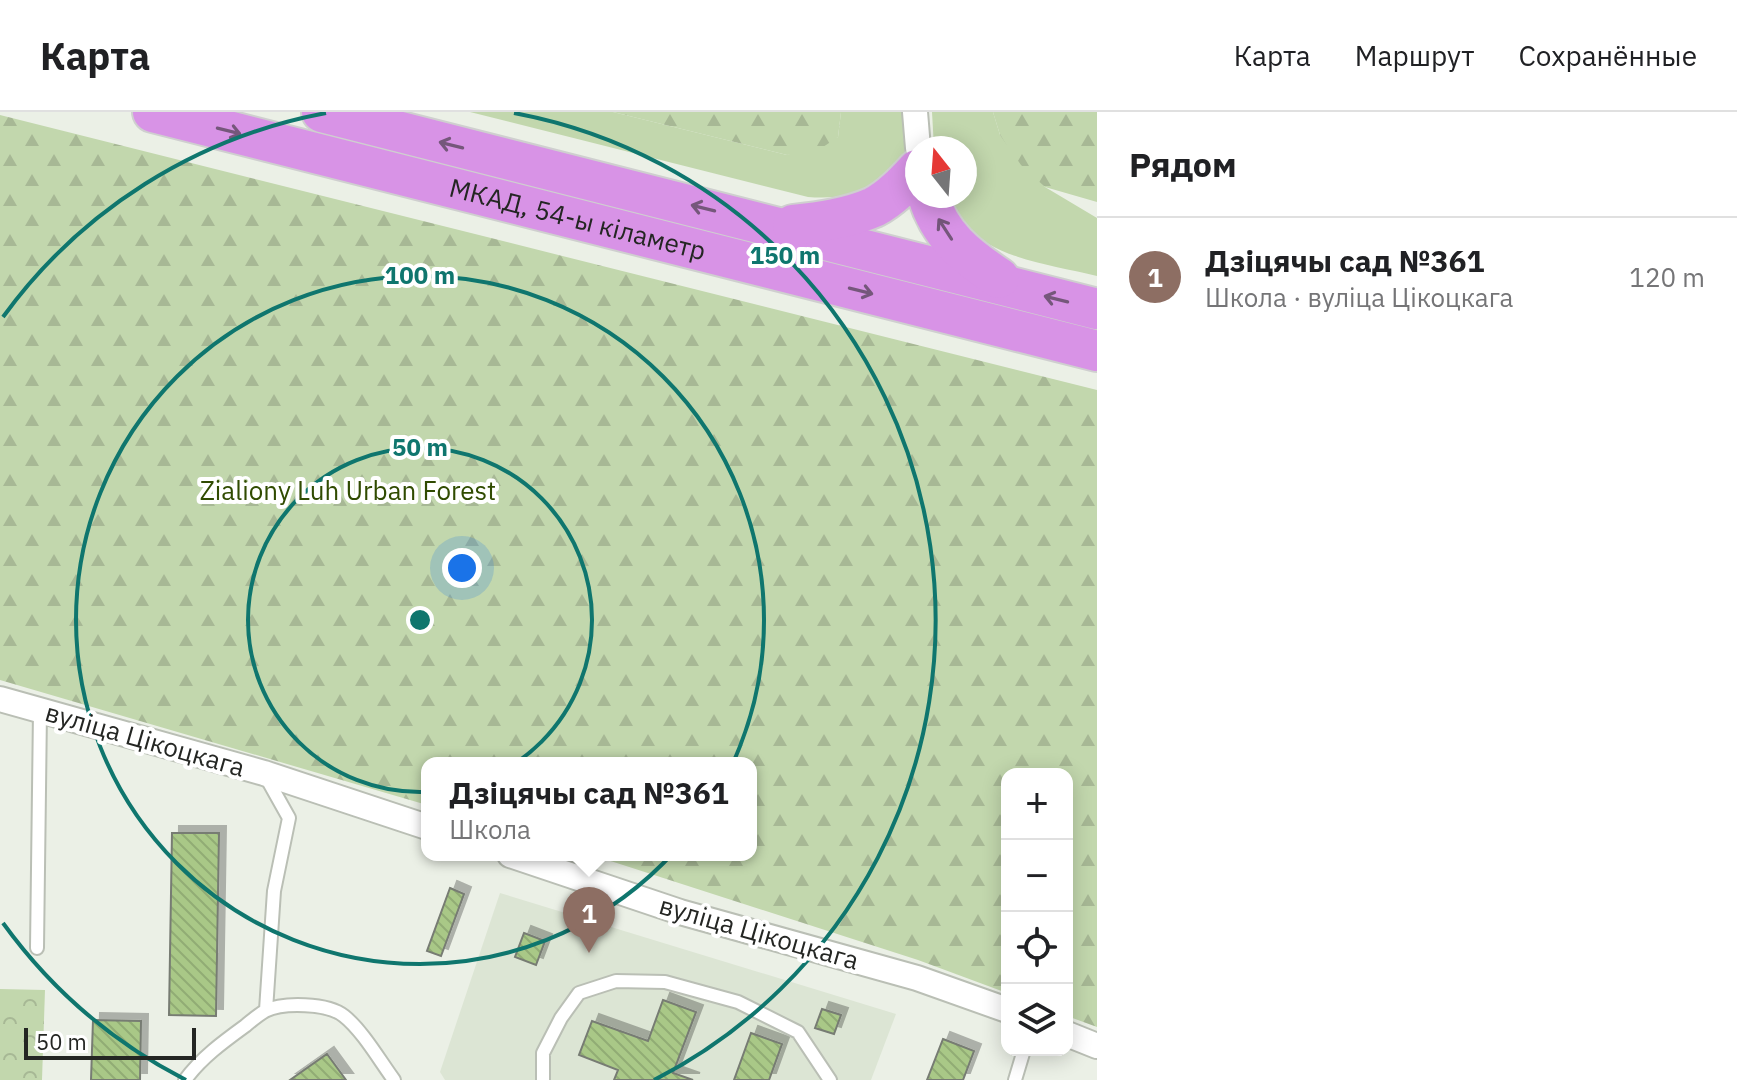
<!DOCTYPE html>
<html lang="ru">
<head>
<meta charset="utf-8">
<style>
  :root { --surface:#fff; --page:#f2f2f2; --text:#202124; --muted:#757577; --line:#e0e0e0; --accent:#2563eb }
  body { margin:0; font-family:"IBM Plex Sans",sans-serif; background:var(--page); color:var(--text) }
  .controls { position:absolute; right:24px; bottom:24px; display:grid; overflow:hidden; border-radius:16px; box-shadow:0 4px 20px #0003 }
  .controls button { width:72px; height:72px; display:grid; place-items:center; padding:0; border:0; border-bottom:2px solid var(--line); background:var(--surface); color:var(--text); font:40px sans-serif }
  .compass { position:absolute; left:905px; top:24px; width:72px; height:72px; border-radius:50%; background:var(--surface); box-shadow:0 4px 20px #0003; rotate:343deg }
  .scale { position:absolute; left:24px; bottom:20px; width:172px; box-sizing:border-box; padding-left:8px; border:4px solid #242623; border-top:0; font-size:22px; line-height:28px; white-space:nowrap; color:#242623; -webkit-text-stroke:6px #fff; paint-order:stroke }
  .you { position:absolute; left:462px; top:456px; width:28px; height:28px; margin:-20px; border:6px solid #fff; border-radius:50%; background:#1a73e8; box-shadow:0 0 0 12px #1a73e833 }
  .badge { display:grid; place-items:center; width:52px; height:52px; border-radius:50%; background:var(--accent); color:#fff; font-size:26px; font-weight:700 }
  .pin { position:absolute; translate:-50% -66px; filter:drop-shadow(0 2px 4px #0008) }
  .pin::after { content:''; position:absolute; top:42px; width:28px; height:24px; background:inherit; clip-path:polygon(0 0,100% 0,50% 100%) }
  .popup { position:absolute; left:421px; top:645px; width:336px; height:104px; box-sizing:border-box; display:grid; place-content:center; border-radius:16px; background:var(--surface); filter:drop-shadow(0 2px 6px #0005); font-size:26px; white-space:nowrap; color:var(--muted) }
  .popup b { font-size:30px; color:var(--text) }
  .popup::after { content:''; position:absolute; left:50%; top:100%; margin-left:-16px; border:16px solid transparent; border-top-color:var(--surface) }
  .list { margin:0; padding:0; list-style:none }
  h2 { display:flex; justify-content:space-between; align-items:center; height:104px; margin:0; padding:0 32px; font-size:34px }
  h2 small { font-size:26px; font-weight:400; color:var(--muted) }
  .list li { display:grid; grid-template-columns:52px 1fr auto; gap:24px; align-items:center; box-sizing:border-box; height:120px; padding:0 32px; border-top:2px solid var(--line) }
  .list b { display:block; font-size:30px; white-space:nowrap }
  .list p { margin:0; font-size:26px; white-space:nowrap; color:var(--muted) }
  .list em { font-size:26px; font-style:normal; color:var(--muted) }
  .icon { flex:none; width:44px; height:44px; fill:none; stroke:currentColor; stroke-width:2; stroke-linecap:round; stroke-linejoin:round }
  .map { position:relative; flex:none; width:1097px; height:968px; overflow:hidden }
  header { display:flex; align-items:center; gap:48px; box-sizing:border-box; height:112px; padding:0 40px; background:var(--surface); border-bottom:2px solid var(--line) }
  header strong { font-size:38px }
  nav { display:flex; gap:44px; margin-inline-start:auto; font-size:28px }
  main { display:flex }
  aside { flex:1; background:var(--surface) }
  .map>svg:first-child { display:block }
  .built { fill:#dce5d4 }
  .grass { fill:#c2d7ad }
  .forest { fill:url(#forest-firs) }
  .park { fill:url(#park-crowns) }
  .building { fill:url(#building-back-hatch); stroke:#777c73; stroke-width:2; filter:url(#shadow) }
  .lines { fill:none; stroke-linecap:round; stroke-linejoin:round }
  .service-casing { stroke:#babfb5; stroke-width:16 }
  .minor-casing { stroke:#babfb5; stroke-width:28 }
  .trunk-casing { stroke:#cfcfcf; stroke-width:44 }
  .service { stroke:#fff; stroke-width:12 }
  .minor { stroke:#fff; stroke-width:24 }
  .trunk { stroke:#d893e6; stroke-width:40 }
  .oneway { stroke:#75577b }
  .ring { fill:none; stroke:#0f766e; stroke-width:4 }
  .labels { text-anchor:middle; stroke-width:8; stroke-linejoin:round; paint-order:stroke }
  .street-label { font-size:26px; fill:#242623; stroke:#fff }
  .park-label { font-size:26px; fill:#304b01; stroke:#fff }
  .centre { fill:#0f766e; stroke:#fff; stroke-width:4 }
  .ring-label { font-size:24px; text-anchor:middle; font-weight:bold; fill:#0f766e; stroke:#fff; stroke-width:8; stroke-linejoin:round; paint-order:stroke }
</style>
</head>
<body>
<header>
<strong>Карта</strong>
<nav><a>Карта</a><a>Маршрут</a><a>Сохранённые</a></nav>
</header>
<main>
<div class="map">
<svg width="1097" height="968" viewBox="0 0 1097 968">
  <defs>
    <pattern id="forest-firs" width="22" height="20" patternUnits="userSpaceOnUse" patternTransform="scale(2)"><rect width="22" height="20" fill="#c2d7ad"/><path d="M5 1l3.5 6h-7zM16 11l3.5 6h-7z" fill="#a7b895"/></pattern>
    <pattern id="park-crowns" width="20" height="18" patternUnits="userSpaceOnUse" patternTransform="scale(2)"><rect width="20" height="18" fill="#c2d7ad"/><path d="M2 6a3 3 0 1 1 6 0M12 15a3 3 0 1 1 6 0" fill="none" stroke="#a7b895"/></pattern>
    <pattern id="building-back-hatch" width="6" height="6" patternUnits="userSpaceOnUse" patternTransform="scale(2)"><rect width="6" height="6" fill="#a9c887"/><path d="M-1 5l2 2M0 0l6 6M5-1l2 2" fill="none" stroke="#91ac74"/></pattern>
    <filter id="shadow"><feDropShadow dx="7" dy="-7" stdDeviation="0" flood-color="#0004"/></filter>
  </defs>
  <rect width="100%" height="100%" fill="#ebf0e6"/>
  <path class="built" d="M 500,781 L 896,902 L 871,968 L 445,968 L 440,960 Z"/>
  <path class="grass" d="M 470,0 L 613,0 L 787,43 L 838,25 L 841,0 L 902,0 L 905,44 C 898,52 891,63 883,69 C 862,84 833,87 808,85 Z
    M 932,0 L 993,0 L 1000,23 L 1045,75 L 1097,106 L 1097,164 C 1054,153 997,148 965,114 C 957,106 950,94 943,84 L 965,84 L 965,36 L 934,36 Z"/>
  <path class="forest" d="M 613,0 L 841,0 L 838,25 L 817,39 L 787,43 Z
    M 993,0 L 1097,0 L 1097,90 L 1045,75 L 1021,53 L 1000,23 Z
    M 0,3 L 1097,278 L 1097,915 L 1067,904 L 1067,662 L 1007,662 L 1007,881 L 918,848 L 592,743 L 751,743 L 751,651 L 427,651 L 427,693 L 0,568 Z"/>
  <path class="park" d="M 0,877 L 45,878 L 42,968 L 0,968 Z"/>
  <path class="building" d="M 172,721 L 219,721 L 216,904 L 169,903 Z
    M 450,776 L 464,782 L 441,844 L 427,839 Z
    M 524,821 L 545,829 L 536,853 L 515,845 Z
    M 663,888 L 696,900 L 673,961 L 693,968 L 614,968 L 618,958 L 579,943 L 592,909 L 648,929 Z
    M 822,897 L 841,903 L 834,922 L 815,916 Z
    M 93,908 L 141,909 L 140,968 L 91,968 Z
    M 751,921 L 782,932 L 769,968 L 734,968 Z
    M 943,927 L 974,939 L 963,968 L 927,968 Z
    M 327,942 L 346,968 L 290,968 Z"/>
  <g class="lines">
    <defs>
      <path id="service" d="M 266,665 L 289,706 L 274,779 L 266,898
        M 37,836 L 40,599
        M 185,968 C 201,946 223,930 245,914 C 251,909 258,903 265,899 C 283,890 328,891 344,904 C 362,918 380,949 394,968
        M 543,968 L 543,941 L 561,906 L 579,881 L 616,869 L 665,870 L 738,890 L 798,920 L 830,968
        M 1015,968 L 1024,938"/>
      <path id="minor" d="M 915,0 L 918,36
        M 0,587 L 264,661 L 427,715
        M 510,743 L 680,800 L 917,866 L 1007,898
        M 1067,922 L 1097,934"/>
      <g id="trunk">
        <path id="s1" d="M 153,0 L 1097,239"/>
        <path d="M 322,0 L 1097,197"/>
        <path d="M 928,84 C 940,124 966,144 999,166"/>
        <path d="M 793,113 C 820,110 849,106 874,95 C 891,86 904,72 917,58"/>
      </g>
    </defs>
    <use href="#service" class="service-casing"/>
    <use href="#minor" class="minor-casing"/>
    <use href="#trunk" class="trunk-casing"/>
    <use href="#service" class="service"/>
    <use href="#minor" class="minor"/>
    <use href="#trunk" class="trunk"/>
  </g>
  <defs><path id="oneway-shaft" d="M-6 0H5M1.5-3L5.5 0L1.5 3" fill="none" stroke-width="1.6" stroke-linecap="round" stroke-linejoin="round" transform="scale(2)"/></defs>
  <g class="oneway">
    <use href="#oneway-shaft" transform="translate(229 19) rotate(14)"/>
    <use href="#oneway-shaft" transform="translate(451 33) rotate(-166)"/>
    <use href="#oneway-shaft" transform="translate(703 96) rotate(-166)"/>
    <use href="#oneway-shaft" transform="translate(945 117) rotate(-123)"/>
    <use href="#oneway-shaft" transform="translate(861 179) rotate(14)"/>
    <use href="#oneway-shaft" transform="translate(1056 187) rotate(-166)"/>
  </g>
  <g class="ring">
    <circle cx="420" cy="508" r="172"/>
    <circle cx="420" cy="508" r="344"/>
    <path d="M186 968A516 516 0 0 1 3 811M3 205A516 516 0 0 1 326 1M514 1A516 516 0 0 1 654 968"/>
  </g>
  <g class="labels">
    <g class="street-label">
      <text dy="9" stroke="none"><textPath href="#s1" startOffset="438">МКАД, 54-ы кіламетр</textPath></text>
      <text transform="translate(145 628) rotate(16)" y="9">вуліца Цікоцкага</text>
      <text transform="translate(759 821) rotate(16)" y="9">вуліца Цікоцкага</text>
    </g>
    <g class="park-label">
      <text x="348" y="388">Zialiony Luh Urban Forest</text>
    </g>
  </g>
  <circle cx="420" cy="508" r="12" class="centre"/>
  <g class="ring-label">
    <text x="785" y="152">150 m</text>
    <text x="420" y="172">100 m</text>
    <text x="420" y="344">50 m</text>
  </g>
</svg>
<div class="controls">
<button>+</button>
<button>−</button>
<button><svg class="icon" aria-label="locate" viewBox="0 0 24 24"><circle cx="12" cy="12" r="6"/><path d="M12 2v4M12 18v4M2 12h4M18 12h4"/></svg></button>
<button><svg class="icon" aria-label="layers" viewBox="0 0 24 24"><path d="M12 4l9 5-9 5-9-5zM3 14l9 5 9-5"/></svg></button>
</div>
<svg class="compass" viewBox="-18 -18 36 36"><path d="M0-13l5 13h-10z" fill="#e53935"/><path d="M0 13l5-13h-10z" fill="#757577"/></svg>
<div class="scale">50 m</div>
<div class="you"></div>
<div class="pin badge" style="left:589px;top:841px;background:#8d6e63">1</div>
<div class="popup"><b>Дзіцячы сад №361</b>Школа</div>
</div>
<aside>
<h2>Рядом<small></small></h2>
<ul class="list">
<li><span class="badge" style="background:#8d6e63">1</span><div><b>Дзіцячы сад №361</b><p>Школа · вуліца Цікоцкага</p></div><em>120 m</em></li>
</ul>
</aside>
</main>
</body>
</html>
